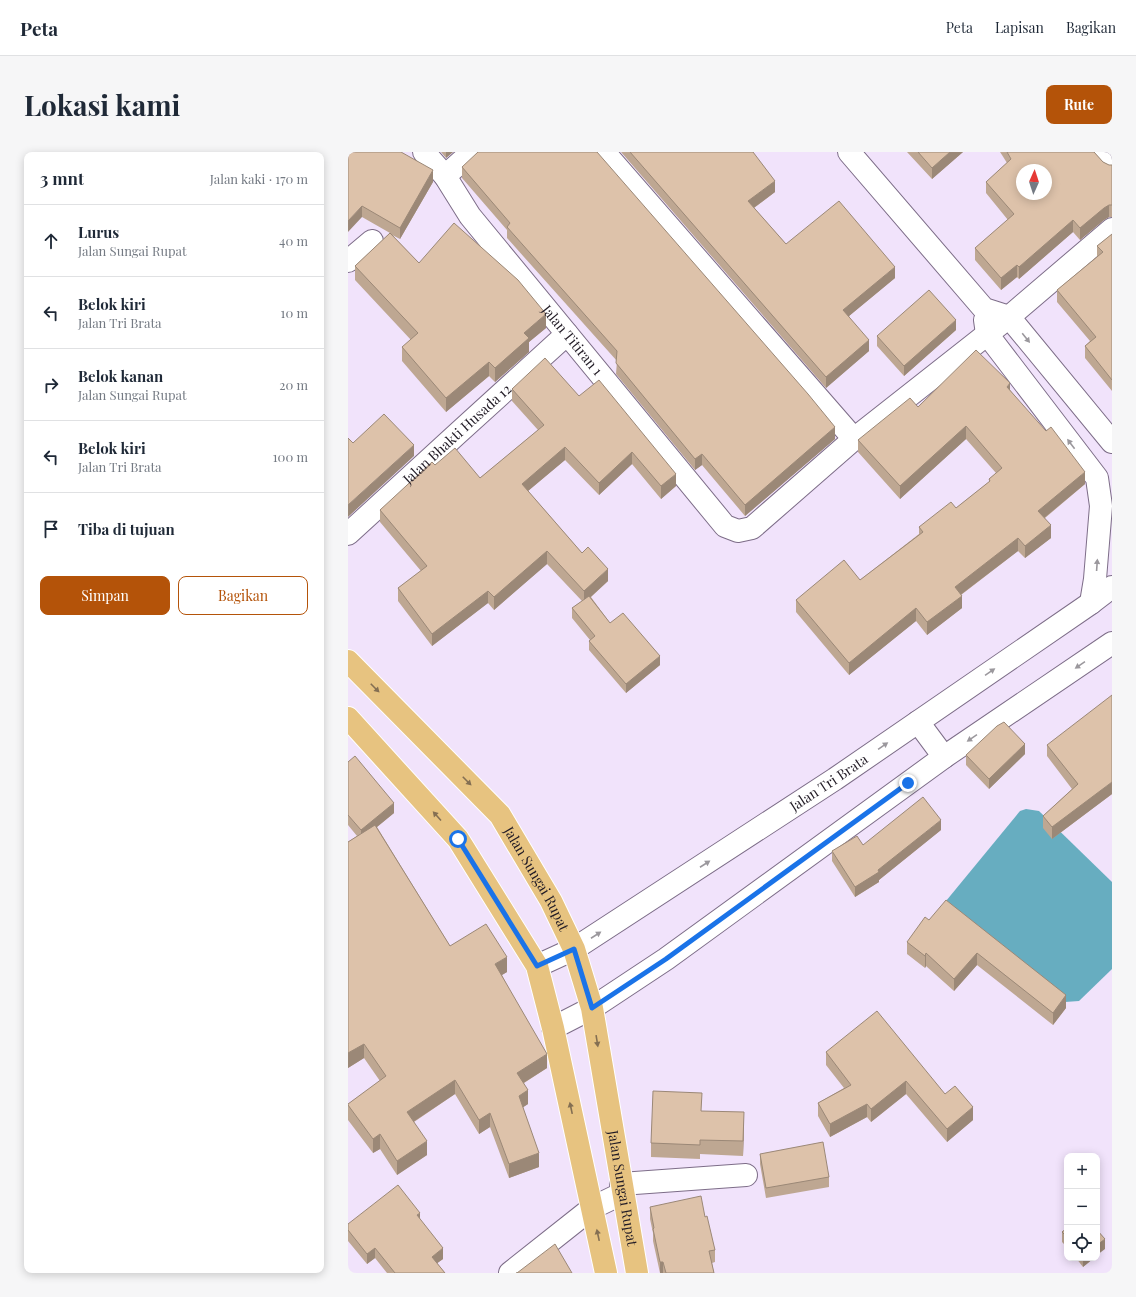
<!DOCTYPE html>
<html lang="id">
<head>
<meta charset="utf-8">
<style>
  :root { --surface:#fff; --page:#f6f6f7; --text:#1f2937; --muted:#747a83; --line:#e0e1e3; --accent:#b45309 }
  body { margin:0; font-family:"Playfair Display",serif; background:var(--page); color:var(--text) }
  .controls { position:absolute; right:12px; bottom:12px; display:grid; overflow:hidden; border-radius:8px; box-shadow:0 2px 10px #0003 }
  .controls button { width:36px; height:36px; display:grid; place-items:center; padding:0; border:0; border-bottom:1px solid var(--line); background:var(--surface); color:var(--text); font:20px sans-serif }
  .compass { position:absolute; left:668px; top:12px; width:36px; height:36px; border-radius:50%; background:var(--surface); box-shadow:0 2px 10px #0003; rotate:3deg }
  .stop { position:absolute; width:12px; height:12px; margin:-9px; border:3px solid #1a73e8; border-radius:50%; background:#fff }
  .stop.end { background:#1a73e8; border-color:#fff; box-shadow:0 1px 4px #0008 }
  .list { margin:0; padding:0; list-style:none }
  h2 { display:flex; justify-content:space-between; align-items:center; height:52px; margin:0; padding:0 16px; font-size:17px }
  h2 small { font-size:13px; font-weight:400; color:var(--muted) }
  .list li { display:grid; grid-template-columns:26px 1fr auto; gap:12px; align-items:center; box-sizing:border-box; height:72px; padding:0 16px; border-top:1px solid var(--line) }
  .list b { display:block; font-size:15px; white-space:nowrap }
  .list p { margin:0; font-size:13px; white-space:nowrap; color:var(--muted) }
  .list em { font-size:13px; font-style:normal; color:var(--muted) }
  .actions { display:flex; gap:8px; padding:12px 16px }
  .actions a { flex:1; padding:9px 0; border:1px solid var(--accent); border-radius:8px; text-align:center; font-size:14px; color:var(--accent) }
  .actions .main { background:var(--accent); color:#fff }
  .icon { flex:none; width:22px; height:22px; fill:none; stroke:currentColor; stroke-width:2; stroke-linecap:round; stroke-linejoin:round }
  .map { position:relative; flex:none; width:764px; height:1121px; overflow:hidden; border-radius:8px }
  header { display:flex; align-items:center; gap:24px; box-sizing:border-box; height:56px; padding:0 20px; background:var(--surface); border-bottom:1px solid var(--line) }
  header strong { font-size:19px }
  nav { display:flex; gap:22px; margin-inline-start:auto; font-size:14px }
  .intro { display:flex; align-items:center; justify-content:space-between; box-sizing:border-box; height:96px; padding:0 24px }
  h1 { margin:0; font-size:28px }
  .button { padding:10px 18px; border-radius:8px; background:var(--accent); color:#fff; font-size:14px; font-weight:700 }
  main { display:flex; gap:24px; padding:0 24px }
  aside { flex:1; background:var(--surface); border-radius:8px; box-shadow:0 2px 10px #0003 }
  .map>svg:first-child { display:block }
  .water { fill:#67adc0 }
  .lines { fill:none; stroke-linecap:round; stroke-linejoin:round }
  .minor-casing { stroke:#7d6d88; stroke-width:24 }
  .major-casing { stroke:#fff; stroke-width:24 }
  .minor { stroke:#fff; stroke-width:22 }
  .major { stroke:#e7c380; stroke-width:22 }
  .wall { fill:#bea792 }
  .shaded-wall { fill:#9b8877 }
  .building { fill:#ddc2aa; stroke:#9b8877; fill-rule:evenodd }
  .oneway { fill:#9b989d }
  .oneway2 { fill:#846f52 }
  .route { stroke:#1a73e8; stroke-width:5 }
  .labels { text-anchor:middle; stroke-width:3; stroke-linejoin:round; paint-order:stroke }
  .street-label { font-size:14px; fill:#211b25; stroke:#f8f5fb }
</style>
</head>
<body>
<header>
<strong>Peta</strong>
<nav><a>Peta</a><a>Lapisan</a><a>Bagikan</a></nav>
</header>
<div class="intro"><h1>Lokasi kami</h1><a class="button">Rute</a></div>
<main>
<aside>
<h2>3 mnt<small>Jalan kaki · 170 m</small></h2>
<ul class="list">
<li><svg class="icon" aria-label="ahead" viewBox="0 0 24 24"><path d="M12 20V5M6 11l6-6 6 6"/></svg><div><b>Lurus</b><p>Jalan Sungai Rupat</p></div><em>40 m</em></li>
<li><svg class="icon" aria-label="left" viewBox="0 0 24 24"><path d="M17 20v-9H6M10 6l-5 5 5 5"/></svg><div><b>Belok kiri</b><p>Jalan Tri Brata</p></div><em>10 m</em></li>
<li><svg class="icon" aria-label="right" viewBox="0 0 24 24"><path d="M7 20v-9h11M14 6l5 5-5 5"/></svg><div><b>Belok kanan</b><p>Jalan Sungai Rupat</p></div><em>20 m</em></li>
<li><svg class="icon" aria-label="left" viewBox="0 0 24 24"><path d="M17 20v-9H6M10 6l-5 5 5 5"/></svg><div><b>Belok kiri</b><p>Jalan Tri Brata</p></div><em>100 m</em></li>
<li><svg class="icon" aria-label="arrive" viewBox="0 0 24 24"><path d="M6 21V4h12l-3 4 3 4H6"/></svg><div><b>Tiba di tujuan</b></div></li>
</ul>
<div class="actions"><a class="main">Simpan</a><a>Bagikan</a></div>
</aside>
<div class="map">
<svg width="764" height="1121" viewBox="0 0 764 1121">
  <rect width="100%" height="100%" fill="#f1e3fb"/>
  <path class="water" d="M 678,657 L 691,659 L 764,730 L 764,817 L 731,849 L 717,850 L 598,749 L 672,659 Z"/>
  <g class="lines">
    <defs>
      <g id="minor">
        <path id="s1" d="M 76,0 L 97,24 L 122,64 L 377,374 L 390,379 L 404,376 L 506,287 L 661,165 L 764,77"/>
        <path d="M 256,0 L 506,287"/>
        <path d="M 501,0 L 636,157 L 661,165 L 764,290"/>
        <path d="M 752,0 L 764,13"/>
        <path d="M 97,24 L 124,0"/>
        <path d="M 0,109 L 24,89"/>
        <path d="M 637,168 L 639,182 L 749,326 L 753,354 L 747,427 L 743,451"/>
        <path id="s2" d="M 0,382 L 109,282 L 219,182"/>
        <path d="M 570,570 L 596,605"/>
        <path id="s3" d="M 189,814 L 226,797 L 487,627 L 743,451 L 764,435"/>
        <path d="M 205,876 L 244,856 L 318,807 L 596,605 L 764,491"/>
        <path d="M 273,1032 L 398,1023"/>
        <path d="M 162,1121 L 244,1056 L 275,1041"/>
      </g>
      <g id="major">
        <path id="s4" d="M 0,509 L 152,663 L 203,749 L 226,797 L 244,856 L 289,1121"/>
        <path d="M 0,566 L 110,687 L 189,814 L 205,876 L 258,1121"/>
      </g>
    </defs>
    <use href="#minor" class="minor-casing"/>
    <use href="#major" class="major-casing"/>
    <use href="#minor" class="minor"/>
    <use href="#major" class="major"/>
  </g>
  <path class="wall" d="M 0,0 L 85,30 L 52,87 L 44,83 L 71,111 L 198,176 L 181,190 L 181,200 L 147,230 L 141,224 L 98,260 L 54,209 L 54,195 L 63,188 L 7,128 L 7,114 L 42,81 L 14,65 Z
    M 93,0 L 105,0 L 98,6 Z
    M 273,0 L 405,0 L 427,40 L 406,56 L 438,92 L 547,126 L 501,164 L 521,199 L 478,236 Z
    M 559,0 L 615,0 L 584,27 Z
    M 652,0 L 746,0 L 755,10 L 761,13 L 764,13 L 764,65 L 761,65 L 756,68 L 732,88 L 725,80 L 671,127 L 669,125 L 653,138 L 627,108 L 627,96 L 660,68 L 638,41 L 638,30 L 659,11 L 654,3 Z
    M 114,15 L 487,287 L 397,364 L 354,313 L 347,318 L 268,222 L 269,209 L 159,86 L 159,78 L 114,26 Z
    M 764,82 L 764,239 L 737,206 L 737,194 L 742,189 L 709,150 L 709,138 L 749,105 L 749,94 Z
    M 608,178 L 556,224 L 529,194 L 529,184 Z
    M 164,237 L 231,244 L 328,334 L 313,347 L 284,312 L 251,343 L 217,308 L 180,339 L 234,401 L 260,429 L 243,445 L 262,471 L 312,513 L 278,541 L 241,498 L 241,489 L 242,488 L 224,466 L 224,456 L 234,449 L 199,412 L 146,458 L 140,451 L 84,494 L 50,449 L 50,436 L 73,419 L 32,370 L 32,358 L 87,313 L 132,326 L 190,278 L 164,249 Z
    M 662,238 L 737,332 L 697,366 L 703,386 L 677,406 L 670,399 L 613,443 L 614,456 L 579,483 L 568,469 L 501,523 L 448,460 L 448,448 L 512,428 L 571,382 L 571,375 L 608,356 L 641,330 L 641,327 L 648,321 L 618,287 L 552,347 L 510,300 L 510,288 L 570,255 Z
    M 699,593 L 764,642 L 704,687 L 695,676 L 695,664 L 724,637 L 699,604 Z
    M 677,602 L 641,637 L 618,613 L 618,603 Z
    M 0,610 L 46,661 L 29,675 L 102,794 L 159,820 L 154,823 L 199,916 L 176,931 L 180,952 L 175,955 L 191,1015 L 161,1026 L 142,975 L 131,982 L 107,942 L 66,970 L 79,1003 L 49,1023 L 32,997 L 25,1001 L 0,968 L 0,952 L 32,929 L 16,906 L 0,916 L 0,690 L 9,684 L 0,673 Z
    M 593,678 L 531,728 L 531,730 L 507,745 L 484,709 L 484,699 Z
    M 581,768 L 718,856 L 705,873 L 629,813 L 606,839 L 578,814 L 577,816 L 559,802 L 559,790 Z
    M 478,900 L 597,942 L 625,968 L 599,990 L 558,942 L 523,970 L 519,965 L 482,985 L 470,964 L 470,951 L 496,936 L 478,913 Z
    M 353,959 L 396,975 L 395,1004 L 352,1002 L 352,1007 L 303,1005 L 303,991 Z
    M 412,1002 L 481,1025 L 481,1035 L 418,1046 L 412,1012 Z
    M 302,1055 L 357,1065 L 367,1098 L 367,1110 L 364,1111 L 366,1121 L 312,1121 L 305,1089 L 305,1081 L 302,1067 Z
    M 72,1067 L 95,1107 L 89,1111 L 97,1121 L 39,1121 L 27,1106 L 19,1112 L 0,1089 L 0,1072 Z
    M 719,1076 L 719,1095 L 714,1090 L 714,1080 Z
    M 728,1106 L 746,1106 L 735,1115 Z"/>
  <path class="shaded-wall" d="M 98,0 L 105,0 L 98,6 Z
    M 602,0 L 615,0 L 584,27 L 584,16 Z
    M 85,18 L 85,30 L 52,87 L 52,76 Z
    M 427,29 L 427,40 L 400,60 L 400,49 Z
    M 761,53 L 761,65 L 756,68 L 732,88 L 732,76 L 756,56 Z
    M 14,54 L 14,65 L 0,80 L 0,69 Z
    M 725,68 L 725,80 L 671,127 L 671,115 Z
    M 669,113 L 669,125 L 653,138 L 653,126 Z
    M 547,115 L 547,126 L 495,169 L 495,158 Z
    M 198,162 L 198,176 L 181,190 L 181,200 L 147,230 L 147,216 L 176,181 Z
    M 608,168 L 608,178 L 556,224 L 556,214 Z
    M 521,188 L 521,199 L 478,236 L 478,225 Z
    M 141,210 L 141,224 L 98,260 L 98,246 Z
    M 662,231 L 662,244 L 659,235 Z
    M 618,274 L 618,287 L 552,347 L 552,334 Z
    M 487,275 L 487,287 L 397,364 L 397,353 Z
    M 66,293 L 66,304 L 0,365 L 0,353 Z
    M 217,295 L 217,308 L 174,344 L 174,332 Z
    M 284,300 L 284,312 L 251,343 L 251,331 Z
    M 354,302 L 354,313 L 347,318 L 347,307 Z
    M 737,320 L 737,332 L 690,371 L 690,359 Z
    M 328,322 L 328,334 L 313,347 L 313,334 Z
    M 703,373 L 703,386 L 677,406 L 677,394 Z
    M 670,386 L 670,399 L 607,447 L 607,435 Z
    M 199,399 L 199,412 L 146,458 L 146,445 Z
    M 260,417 L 260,429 L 236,451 L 236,439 Z
    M 140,439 L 140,451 L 84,494 L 84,482 Z
    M 614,444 L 614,456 L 579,483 L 579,470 Z
    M 568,456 L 568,469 L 501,523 L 501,511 Z
    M 312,504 L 312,513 L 278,541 L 278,532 Z
    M 677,592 L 677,602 L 641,637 L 641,627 Z
    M 764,630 L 764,642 L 704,687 L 704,675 Z
    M 46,651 L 46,661 L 13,688 L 13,678 Z
    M 593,668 L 593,678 L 531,728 L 531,730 L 507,745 L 507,735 L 530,718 Z
    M 578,801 L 578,814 L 577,816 L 577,804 Z
    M 629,801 L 629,813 L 606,839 L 606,827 Z
    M 159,805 L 159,820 L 147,827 L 147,812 Z
    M 718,843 L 718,856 L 705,873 L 705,861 Z
    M 16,892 L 16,906 L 0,916 L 0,901 Z
    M 199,902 L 199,916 L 169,935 L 169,921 Z
    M 107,928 L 107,942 L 59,974 L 59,960 Z
    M 558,929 L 558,942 L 523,970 L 523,957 Z
    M 180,938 L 180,952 L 171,958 L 171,944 Z
    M 519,952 L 519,965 L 482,985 L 482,972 Z
    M 625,955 L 625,968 L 599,990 L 599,977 Z
    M 396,960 L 396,975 L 395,1004 L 395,989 Z
    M 142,961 L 142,975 L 131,982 L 131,968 Z
    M 32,982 L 32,997 L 25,1001 L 25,987 Z
    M 79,989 L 79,1003 L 49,1023 L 49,1009 Z
    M 191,1001 L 191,1015 L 161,1026 L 161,1012 Z
    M 72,1061 L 72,1072 L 69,1063 Z
    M 757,1087 L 757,1097 L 749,1103 L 749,1093 Z
    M 27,1096 L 27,1106 L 19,1112 L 19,1102 Z
    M 95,1096 L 95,1107 L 84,1115 L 84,1105 Z
    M 735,1106 L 746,1106 L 735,1115 Z
    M 312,1110 L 315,1110 L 315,1121 L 312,1121 Z"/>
  <path class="building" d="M 0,0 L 53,0 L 85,18 L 52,76 L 14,54 L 0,69 Z
    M 130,0 L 249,0 L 460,242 L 487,275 L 397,353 L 354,302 L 347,307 L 268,211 L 269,199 L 159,75 L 162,71 L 114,15 Z
    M 282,0 L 405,0 L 427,29 L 400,49 L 438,92 L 491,49 L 547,115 L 495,158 L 521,188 L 478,225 Z
    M 570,0 L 602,0 L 584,16 Z
    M 659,0 L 746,0 L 755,10 L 761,13 L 764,13 L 764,53 L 761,53 L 756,56 L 732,76 L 725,68 L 671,115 L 669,113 L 653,126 L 627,96 L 666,62 L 638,30 L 663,7 ZM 674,18 L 698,18 L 698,42 L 674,42 Z
    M 106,71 L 170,128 L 198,162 L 176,181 L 181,186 L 147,216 L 141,210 L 98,246 L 54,195 L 70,181 L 7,114 L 42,81 L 71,111 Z
    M 764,82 L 764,228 L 737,194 L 748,185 L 709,138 L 755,100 L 749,94 Z
    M 581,138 L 608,168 L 556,214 L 529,184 Z
    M 628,198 L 662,231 L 659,235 L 698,279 L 703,275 L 737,320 L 690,359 L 703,373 L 677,394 L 670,386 L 607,435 L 614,444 L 579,470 L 568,456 L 501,511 L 448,448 L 496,408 L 512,428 L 575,380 L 571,375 L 603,350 L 608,356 L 642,329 L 641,327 L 654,316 L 618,274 L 552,334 L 510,288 L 562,246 L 570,255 Z
    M 197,206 L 231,244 L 251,228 L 328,322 L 313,334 L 284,300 L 251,331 L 217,295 L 174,332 L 234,401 L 240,395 L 260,417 L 236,439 L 199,399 L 146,445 L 140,439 L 84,482 L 50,436 L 79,414 L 32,358 L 84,310 L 87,313 L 107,296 L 132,326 L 196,273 L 164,237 Z
    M 36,262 L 66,293 L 0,353 L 0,286 L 5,291 Z
    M 241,444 L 262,471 L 275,461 L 312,504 L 278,532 L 241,489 L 247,484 L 224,456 Z
    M 764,543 L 764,630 L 704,675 L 695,664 L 730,632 L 699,593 Z
    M 656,570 L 677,592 L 641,627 L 618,603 L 649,574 Z
    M 7,604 L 46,651 L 13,678 L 0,663 L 0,610 Z
    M 575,645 L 593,668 L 530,718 L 531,720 L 507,735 L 484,699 L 509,684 L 515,693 Z
    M 27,673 L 102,794 L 138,772 L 159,805 L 147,812 L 199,902 L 169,921 L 180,938 L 171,944 L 191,1001 L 161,1012 L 142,961 L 131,968 L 107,928 L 59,960 L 79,989 L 49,1009 L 32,982 L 25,987 L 0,953 L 0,952 L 38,924 L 16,892 L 0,901 L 0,690 Z
    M 598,748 L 718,843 L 705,861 L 629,801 L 606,827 L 578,801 L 577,804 L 559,790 L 577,765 L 581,768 Z
    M 529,859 L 597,942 L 607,934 L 625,955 L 599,977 L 558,929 L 523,957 L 519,952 L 482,972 L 470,951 L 503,933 L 478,900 Z
    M 305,939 L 354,941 L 353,959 L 396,960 L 395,989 L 352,988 L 352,993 L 303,991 Z
    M 475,990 L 481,1025 L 418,1036 L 412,1002 Z
    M 50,1033 L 72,1061 L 69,1063 L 95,1096 L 84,1105 L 97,1121 L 47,1121 L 27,1096 L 19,1102 L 0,1078 L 0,1072 Z
    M 353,1044 L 357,1065 L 359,1064 L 367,1098 L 361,1099 L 366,1121 L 318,1121 L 315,1110 L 312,1110 L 305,1077 L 306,1076 L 302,1055 Z
    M 719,1076 L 719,1085 L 714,1080 Z
    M 749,1078 L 757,1087 L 749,1093 Z
    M 207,1092 L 224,1121 L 168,1121 L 169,1121 Z"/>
  <defs><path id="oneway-solid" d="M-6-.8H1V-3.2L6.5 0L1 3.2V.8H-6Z"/></defs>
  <g class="oneway">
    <use href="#oneway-solid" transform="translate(678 186) rotate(51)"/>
    <use href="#oneway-solid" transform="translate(723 292) rotate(-127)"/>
    <use href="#oneway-solid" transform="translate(749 413) rotate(-86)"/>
    <use href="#oneway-solid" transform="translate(732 513) rotate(146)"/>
    <use href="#oneway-solid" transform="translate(642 520) rotate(-34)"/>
    <use href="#oneway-solid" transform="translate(624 586) rotate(146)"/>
    <use href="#oneway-solid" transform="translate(535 594) rotate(-35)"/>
    <use href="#oneway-solid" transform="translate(357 712) rotate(-33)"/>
    <use href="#oneway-solid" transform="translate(248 783) rotate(-33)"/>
  </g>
  <g class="oneway2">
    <use href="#oneway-solid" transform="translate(27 536) rotate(45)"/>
    <use href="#oneway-solid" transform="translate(119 629) rotate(45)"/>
    <use href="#oneway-solid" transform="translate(89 664) rotate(-132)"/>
    <use href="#oneway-solid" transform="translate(249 889) rotate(81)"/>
    <use href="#oneway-solid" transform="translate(223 956) rotate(-102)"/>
    <use href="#oneway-solid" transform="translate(250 1083) rotate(-102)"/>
  </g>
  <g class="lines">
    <path class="route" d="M 110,687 L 189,814 L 226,797 L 244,856 L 318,807 L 560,631"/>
  </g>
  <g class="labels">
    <g class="street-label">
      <text dy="5" stroke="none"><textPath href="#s1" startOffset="240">Jalan Titiran 1</textPath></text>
      <text dy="5" stroke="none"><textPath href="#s2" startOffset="148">Jalan Bhakti Husada 12</textPath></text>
      <text dy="5" stroke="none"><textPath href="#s3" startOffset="345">Jalan Tri Brata</textPath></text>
      <text dy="5" stroke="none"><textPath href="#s4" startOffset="290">Jalan Sungai Rupat</textPath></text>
      <text dy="5" stroke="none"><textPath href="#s4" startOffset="614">Jalan Sungai Rupat</textPath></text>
    </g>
  </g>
</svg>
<div class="controls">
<button>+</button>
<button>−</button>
<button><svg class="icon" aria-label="locate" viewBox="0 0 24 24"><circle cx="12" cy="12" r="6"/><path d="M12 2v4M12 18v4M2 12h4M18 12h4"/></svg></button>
</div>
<svg class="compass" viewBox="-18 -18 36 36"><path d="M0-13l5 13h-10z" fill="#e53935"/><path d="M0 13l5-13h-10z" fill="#747a83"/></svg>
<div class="stop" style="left:110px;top:687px"></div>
<div class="stop end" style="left:560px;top:631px"></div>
</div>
</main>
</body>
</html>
